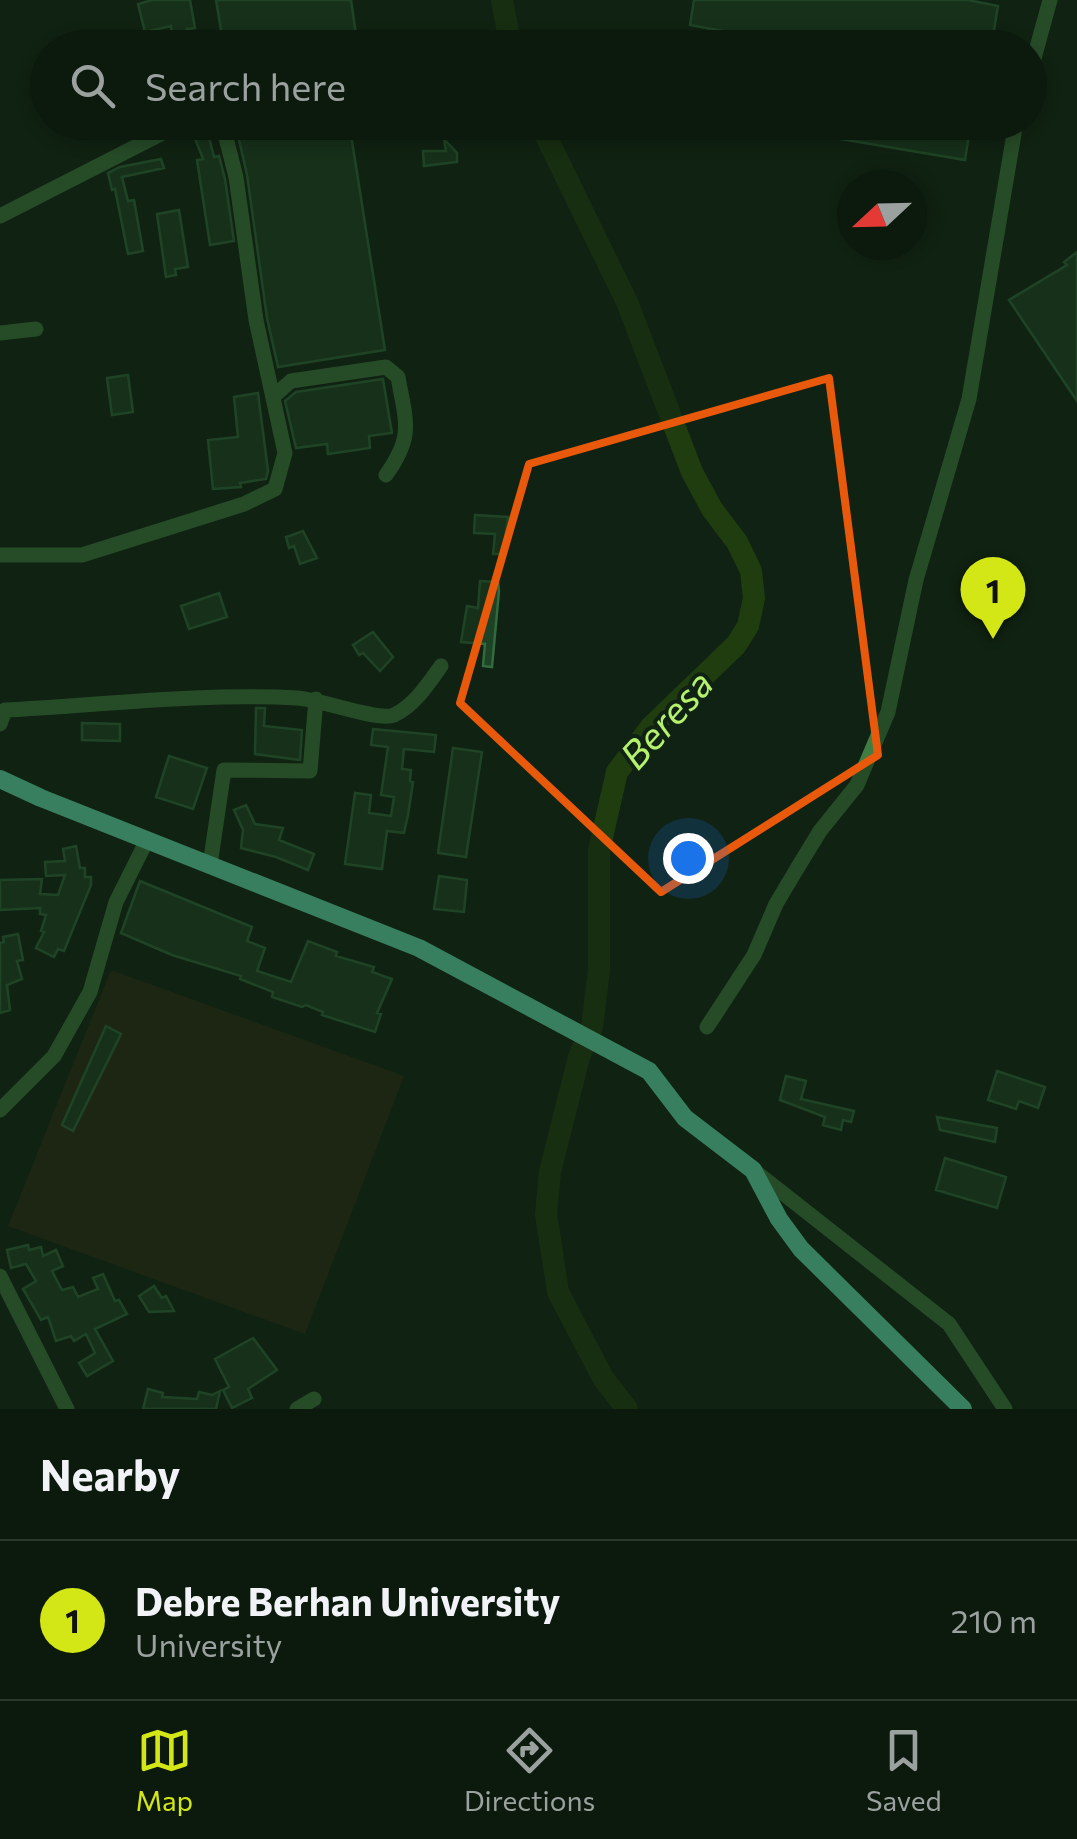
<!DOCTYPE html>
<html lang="en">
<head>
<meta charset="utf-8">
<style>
  :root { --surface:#0c1a0e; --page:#152317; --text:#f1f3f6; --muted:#9aa19e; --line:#2c382e; --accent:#d4e716 }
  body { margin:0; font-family:Commissioner,sans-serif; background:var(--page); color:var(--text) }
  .compass { position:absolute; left:837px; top:170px; width:90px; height:90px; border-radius:50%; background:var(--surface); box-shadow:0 5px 15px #0003; rotate:248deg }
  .you { position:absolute; left:688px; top:858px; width:35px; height:35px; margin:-25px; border:8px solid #fff; border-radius:50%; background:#1a73e8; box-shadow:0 0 0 15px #1a73e833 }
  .badge { display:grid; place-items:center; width:65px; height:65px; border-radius:50%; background:var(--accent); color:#111; font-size:32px; font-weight:700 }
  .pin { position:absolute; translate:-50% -82px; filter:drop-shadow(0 2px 5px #0008) }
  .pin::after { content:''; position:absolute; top:52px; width:35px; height:30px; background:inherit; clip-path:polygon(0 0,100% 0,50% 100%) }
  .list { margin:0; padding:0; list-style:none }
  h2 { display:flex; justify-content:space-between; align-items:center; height:130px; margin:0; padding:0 40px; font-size:42px }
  h2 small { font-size:32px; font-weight:400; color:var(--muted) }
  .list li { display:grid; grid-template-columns:65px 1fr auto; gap:30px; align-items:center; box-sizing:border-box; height:160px; padding:0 40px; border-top:2px solid var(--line) }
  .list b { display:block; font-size:38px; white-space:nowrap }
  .list p { margin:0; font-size:32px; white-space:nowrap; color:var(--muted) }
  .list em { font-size:32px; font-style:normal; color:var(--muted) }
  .icon { flex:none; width:55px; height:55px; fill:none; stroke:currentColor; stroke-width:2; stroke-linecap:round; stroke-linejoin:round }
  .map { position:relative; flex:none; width:1077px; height:1409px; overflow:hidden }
  .search { position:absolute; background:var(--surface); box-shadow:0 5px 15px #0003; left:30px; right:30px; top:30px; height:110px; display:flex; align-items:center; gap:25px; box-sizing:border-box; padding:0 35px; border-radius:55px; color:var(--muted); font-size:38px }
  .sheet { height:290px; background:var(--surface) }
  nav { display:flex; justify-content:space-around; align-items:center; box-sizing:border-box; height:140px; border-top:2px solid var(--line); background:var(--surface); font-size:28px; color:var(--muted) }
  nav a { display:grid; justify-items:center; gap:5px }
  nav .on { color:var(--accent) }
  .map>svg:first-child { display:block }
  .green { fill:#2c2b14 }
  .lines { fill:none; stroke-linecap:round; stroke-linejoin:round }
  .river { stroke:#203d0f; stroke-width:22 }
  .building { fill:#1e4225; stroke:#326b3d; stroke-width:2.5 }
  .minor { stroke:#407d42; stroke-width:15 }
  .major { stroke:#67f0bc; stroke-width:18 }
  .marked { fill:none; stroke:#e8590c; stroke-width:8; stroke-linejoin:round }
  .labels { text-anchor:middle; stroke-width:8; stroke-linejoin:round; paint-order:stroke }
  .water-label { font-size:38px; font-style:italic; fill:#b6f16e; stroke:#102213 }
</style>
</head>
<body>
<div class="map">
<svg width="1077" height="1409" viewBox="0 0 1077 1409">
  <rect width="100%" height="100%" fill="#102213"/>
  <path class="green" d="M 111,970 L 404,1076 L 305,1334 L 8,1226 Z"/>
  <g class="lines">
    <path class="river" d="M 502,0 L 511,48
      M 539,122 L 627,302 L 692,472 L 712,509 L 737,542 L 751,571 L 754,598 L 748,626 L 736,645 L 651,727 L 617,772 L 599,850 L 599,970 L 592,1027 L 579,1057 L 550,1172 L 546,1214 L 558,1292 L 603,1378 L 627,1409"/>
  </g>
  <path class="building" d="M 152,0 L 190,0 L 195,28 L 187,29 L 190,48 L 174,48 L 171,26 L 145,32 L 138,4 Z
    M 216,0 L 351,0 L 358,48 L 224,48 Z
    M 694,0 L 968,0 L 998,6 L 991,48 L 814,48 L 690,25 Z
    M 235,122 L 349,122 L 385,350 L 278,367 L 267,318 L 247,175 Z
    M 777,122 L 971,122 L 965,160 L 776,128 Z
    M 207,129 L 214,157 L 219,156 L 225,179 L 234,241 L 210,245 L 197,160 L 203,159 L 193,133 Z
    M 444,139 L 457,153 L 457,162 L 424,166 L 423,151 L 446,151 Z
    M 161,159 L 164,168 L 122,177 L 128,201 L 134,200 L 143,251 L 128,254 L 115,189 L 112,190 L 108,173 L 120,167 Z
    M 179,210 L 188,267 L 175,269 L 176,275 L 166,277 L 157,214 Z
    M 1077,252 L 1077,401 L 1009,300 L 1067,265 L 1064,262 Z
    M 128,375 L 133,412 L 112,415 L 107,378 Z
    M 383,379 L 392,433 L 369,436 L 370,448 L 328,454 L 327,444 L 296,448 L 285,401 L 296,392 Z
    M 258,393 L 268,471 L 266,479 L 240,483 L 241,487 L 213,489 L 208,440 L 238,437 L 234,397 Z
    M 475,515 L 508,517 L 503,554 L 493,554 L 495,534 L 474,533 Z
    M 303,531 L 317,558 L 300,564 L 294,546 L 289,548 L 286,537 Z
    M 480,581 L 498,582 L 499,591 L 492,667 L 483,666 L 485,644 L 461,642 L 467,606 L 478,608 Z
    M 219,593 L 227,617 L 189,629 L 181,606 Z
    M 373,632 L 393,657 L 380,671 L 363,653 L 359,655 L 353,645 Z
    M 256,708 L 265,708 L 264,726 L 302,730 L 300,760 L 255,754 Z
    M 82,723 L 120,724 L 120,741 L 82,740 Z
    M 373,729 L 436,735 L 434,752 L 404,749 L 402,769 L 411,770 L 410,781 L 413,782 L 408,815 L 404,833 L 387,831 L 382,869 L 345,864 L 355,793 L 371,795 L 369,813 L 391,816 L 394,797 L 381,795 L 388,747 L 371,745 Z
    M 453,748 L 482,752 L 466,857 L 438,853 Z
    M 169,756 L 207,768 L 193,809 L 156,797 Z
    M 246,805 L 255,824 L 283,828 L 279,840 L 314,854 L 308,870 L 276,857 L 241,848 L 243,830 L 234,810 Z
    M 76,846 L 80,868 L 85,868 L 85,877 L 91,877 L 91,885 L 64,951 L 58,949 L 54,957 L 36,948 L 44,932 L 41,931 L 46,915 L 40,914 L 40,908 L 0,910 L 0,880 L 42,879 L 40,894 L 58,895 L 65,875 L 46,876 L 45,862 L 65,861 L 63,849 Z
    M 439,876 L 467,880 L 464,912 L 434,909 Z
    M 140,881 L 252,927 L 247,941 L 265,948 L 257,971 L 291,982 L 308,941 L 337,952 L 336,956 L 374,967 L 372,972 L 392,979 L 377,1013 L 381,1014 L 375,1032 L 322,1015 L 323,1012 L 306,1005 L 302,1007 L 272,997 L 273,992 L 240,979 L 241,976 L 172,955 L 121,933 Z
    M 18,934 L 23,960 L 17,961 L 22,979 L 7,985 L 10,1010 L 0,1013 L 0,943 L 4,942 L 3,937 Z
    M 106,1026 L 121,1034 L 73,1131 L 62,1125 Z
    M 997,1071 L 1045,1087 L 1038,1108 L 1019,1101 L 1016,1109 L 988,1100 Z
    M 786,1076 L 806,1081 L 801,1099 L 854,1111 L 851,1122 L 843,1120 L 841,1130 L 823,1125 L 825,1117 L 780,1100 Z
    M 937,1117 L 997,1128 L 995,1142 L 940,1130 Z
    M 945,1158 L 1006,1177 L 997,1208 L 936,1190 Z
    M 28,1245 L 29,1250 L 41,1247 L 43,1256 L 56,1250 L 63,1266 L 52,1271 L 62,1290 L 73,1287 L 78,1297 L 98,1289 L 93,1278 L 103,1274 L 115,1301 L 119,1300 L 127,1314 L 95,1329 L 113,1361 L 87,1376 L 79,1363 L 95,1353 L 86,1334 L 74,1341 L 71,1336 L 56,1341 L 48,1317 L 41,1320 L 23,1289 L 36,1281 L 26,1264 L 11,1268 L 7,1250 Z
    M 154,1286 L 162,1298 L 166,1296 L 174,1311 L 149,1312 L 139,1296 Z
    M 253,1338 L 277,1370 L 248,1389 L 252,1398 L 232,1408 L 223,1390 L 229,1387 L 215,1359 Z
    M 148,1389 L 163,1393 L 162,1397 L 197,1399 L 199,1392 L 212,1395 L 220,1391 L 216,1409 L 143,1409 Z"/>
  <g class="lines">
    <path class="minor" d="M 1030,73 L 1050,0
      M 0,216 L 184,122
      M 0,333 L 36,329
      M 274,396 L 291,381 L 386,367 L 398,377 C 406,422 414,436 386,475
      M 0,555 L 82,555 L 244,504 L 275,489 L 285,453 L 256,320 L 236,177 L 222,122
      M 0,724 L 5,710 C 102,705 200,693 297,698 C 320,699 379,722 394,715 C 414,706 429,683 441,666
      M 210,865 L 224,770 L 310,771 L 316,699
      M 707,1027 L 754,955 L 776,904 L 798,867 L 820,831 L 857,785 L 888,712 L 916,580 L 969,399 L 1016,122
      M 0,1110 L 54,1056 L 90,992 L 116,902 L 147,840
      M 756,1172 L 949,1324 L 1005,1409
      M 0,1276 L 67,1409
      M 297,1409 L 314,1399"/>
    <path class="major" d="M 0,779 L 41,798 L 419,948 L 649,1071 L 685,1118 L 753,1170 L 779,1219 L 801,1249 L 963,1409"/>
  </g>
  <path d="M0 0H1077V1409H0ZM 829,378 L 878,755 L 661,892 L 460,703 L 529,464 Z" fill="#102213" fill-opacity=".55" fill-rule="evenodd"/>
  <path class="marked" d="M 829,378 L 878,755 L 661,892 L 460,703 L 529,464 Z"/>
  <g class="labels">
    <g class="water-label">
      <text transform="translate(667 720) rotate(-48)" y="13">Beresa</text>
    </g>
  </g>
</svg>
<svg class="compass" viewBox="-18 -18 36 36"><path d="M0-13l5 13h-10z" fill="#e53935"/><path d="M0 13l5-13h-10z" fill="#9aa19e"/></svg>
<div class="you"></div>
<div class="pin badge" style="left:993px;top:639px">1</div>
<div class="search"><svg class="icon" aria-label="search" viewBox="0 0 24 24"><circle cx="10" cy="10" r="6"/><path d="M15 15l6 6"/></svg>Search here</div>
</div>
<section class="sheet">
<h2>Nearby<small></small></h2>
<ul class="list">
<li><span class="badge">1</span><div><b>Debre Berhan University</b><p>University</p></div><em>210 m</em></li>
</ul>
</section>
<nav>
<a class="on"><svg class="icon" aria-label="map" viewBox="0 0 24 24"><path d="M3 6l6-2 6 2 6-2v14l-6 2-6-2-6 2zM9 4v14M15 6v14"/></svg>Map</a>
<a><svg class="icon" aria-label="directions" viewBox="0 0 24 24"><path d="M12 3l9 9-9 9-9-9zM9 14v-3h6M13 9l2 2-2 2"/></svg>Directions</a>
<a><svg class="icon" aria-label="saved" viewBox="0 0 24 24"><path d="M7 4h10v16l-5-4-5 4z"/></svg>Saved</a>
</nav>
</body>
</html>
